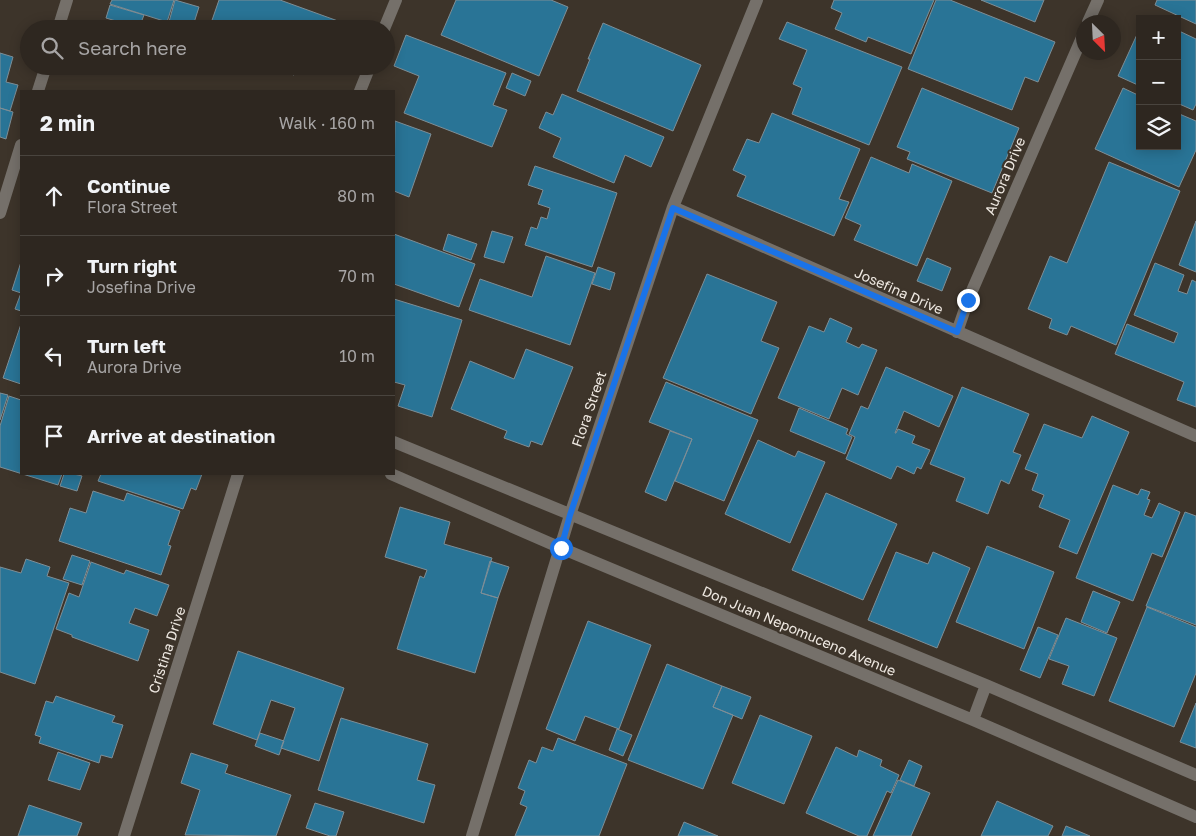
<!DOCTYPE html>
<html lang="en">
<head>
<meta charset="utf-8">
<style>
  :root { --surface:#2e2720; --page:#3a332d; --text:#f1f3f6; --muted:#a7a5a5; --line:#49443e }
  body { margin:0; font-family:"Golos Text",sans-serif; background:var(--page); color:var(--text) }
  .controls { position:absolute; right:15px; top:15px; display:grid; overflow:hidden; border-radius:0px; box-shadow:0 2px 12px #0003 }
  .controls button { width:45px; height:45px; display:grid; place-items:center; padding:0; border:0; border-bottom:1px solid var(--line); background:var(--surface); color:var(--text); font:25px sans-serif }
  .compass { position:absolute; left:1076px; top:15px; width:45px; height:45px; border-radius:50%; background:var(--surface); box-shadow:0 2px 12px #0003; rotate:156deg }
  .stop { position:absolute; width:15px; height:15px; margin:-11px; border:4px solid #1a73e8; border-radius:50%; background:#fff }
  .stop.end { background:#1a73e8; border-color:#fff; box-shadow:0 1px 5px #0008 }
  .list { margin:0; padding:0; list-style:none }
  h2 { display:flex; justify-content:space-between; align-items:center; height:65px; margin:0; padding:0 20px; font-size:21px }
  h2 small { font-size:16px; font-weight:400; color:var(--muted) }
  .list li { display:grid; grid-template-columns:32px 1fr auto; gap:15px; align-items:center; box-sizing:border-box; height:80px; padding:0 20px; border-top:1px solid var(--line) }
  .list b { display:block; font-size:19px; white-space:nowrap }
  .list p { margin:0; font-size:16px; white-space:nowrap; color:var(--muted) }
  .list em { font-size:16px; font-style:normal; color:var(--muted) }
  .icon { flex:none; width:28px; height:28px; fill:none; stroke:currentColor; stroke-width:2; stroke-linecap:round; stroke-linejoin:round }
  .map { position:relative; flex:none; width:1196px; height:836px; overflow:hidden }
  .search { position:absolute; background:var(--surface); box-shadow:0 2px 12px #0003; left:20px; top:20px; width:375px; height:55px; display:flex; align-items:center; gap:12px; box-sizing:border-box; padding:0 18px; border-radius:28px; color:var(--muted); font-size:19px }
  .panel { position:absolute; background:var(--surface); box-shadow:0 2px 12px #0003; left:20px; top:90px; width:375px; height:385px; border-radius:0px }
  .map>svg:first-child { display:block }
  .building { fill:#297496; stroke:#7e8e96 }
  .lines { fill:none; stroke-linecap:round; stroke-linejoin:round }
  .street { stroke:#75706a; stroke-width:12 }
  .route { stroke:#1a73e8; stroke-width:6 }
  .labels { text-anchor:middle; stroke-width:4.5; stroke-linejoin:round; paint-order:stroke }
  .street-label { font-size:14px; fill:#efe9e2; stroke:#3d342a }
</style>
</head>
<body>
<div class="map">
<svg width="1196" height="836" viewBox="0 0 1196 836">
  <rect width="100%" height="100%" fill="#3d342a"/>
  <path class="building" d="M 112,0 L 174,0 L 167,22 L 110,4 Z
    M 175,0 L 199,7 L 192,29 L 167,29 Z
    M 219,0 L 280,0 L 349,25 L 348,29 L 209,29 Z
    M 456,0 L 551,0 L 568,7 L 539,76 L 441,35 Z
    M 834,0 L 934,0 L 911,54 L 868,37 L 866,42 L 835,29 L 842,13 L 831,8 Z
    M 936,0 L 950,0 L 1055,42 L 1038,82 L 1025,77 L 1012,110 L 908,69 Z
    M 981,0 L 1044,0 L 1035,22 Z
    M 1157,0 L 1196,0 L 1196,24 L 1155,5 Z
    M 110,5 L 144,15 L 139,28 L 106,18 Z
    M 787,22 L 902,67 L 869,145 L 792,114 L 802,88 L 793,84 L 807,50 L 779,39 Z
    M 603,23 L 701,65 L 673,131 L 577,91 L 590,59 L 588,59 Z
    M 1140,28 L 1140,86 L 1118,76 Z
    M 1177,30 L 1196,39 L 1196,104 L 1193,110 L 1177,103 Z
    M 406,35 L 506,73 L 493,105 L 507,110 L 492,147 L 404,113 L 419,76 L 394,66 Z
    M 0,53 L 13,57 L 6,82 L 18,85 L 10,111 L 0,108 Z
    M 269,66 L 298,66 L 294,75 Z
    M 512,73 L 531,81 L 525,96 L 506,88 Z
    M 922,88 L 1019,128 L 992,193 L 907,159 L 910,152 L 897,147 Z
    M 1123,88 L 1140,96 L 1140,146 L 1177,146 L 1177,113 L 1196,121 L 1196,150 L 1179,187 L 1095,149 Z
    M 562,94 L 664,137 L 651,167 L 625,155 L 614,183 L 553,157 L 561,138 L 539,128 L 546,112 L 553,115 Z
    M 0,108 L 13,112 L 6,139 L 0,137 Z
    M 772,113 L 860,149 L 839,199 L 849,202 L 834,236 L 737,196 L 746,176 L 733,170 L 747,139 L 759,143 Z
    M 395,121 L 431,134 L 409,197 L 394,191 Z
    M 871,157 L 909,173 L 912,164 L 952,181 L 917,266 L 854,240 L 861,225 L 845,218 Z
    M 1109,162 L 1180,191 L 1116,345 L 1071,326 L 1067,335 L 1049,328 L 1052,319 L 1028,309 L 1050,256 L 1067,263 Z
    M 535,166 L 617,193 L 592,267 L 525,245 L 531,227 L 537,229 L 541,217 L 547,219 L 550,208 L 538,204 L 543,190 L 528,185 Z
    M 1196,221 L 1196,272 L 1179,265 Z
    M 492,231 L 513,237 L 504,263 L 484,257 Z
    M 394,234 L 475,264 L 459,307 L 394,284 Z
    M 448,234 L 477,244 L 471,260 L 443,250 Z
    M 546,256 L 595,273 L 570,345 L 469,310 L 480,279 L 532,297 Z
    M 927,258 L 951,268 L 942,291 L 917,281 Z
    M 21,262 L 21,311 L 15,309 L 21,293 L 12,290 Z
    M 1155,263 L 1184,275 L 1178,291 L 1187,294 L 1192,280 L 1196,282 L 1196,407 L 1177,400 L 1184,382 L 1115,354 L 1127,324 L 1174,343 L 1178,333 L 1134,315 Z
    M 598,267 L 615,273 L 610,290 L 592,284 Z
    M 707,274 L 777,302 L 761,341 L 779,348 L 751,414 L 663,378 Z
    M 394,299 L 462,320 L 432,417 L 398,406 L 405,385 L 394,382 Z
    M 830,318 L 852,328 L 846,342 L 859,348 L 862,344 L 877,350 L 858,395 L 842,388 L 829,419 L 778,398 L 809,326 L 824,332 Z
    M 21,324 L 21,384 L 3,378 Z
    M 526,349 L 573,367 L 542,445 L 531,441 L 529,447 L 504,438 L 507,431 L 451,409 L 470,361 L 514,379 Z
    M 886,367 L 953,396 L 939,427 L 904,411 L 895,433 L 896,433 L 898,429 L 915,436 L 912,443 L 930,450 L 921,469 L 917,467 L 914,474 L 897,466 L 891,479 L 846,459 L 855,437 L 849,434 L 861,406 L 868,409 Z
    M 666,382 L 758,420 L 724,501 L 675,481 L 692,439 L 649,422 Z
    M 962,387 L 1029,414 L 1013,452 L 1021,455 L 1009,484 L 1001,480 L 988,514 L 956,501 L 965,478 L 930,464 Z
    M 0,393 L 8,395 L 0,420 Z
    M 9,396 L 21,400 L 21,474 L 62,474 L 58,485 L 0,467 L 0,426 Z
    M 799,408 L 848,429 L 846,434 L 852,437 L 845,454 L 790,431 Z
    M 1092,416 L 1129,432 L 1077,554 L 1059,547 L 1070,520 L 1039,507 L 1044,495 L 1032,490 L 1038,474 L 1025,469 L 1044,424 L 1082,438 Z
    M 670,431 L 692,439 L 666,501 L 645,492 Z
    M 758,440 L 795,457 L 798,451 L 825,462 L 790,543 L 725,514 Z
    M 64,474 L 74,474 L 82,476 L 77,491 L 60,486 Z
    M 101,474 L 202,474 L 196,490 L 191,488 L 183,509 L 98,481 Z
    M 1113,485 L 1138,495 L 1141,489 L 1150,492 L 1147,499 L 1150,500 L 1144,515 L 1152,518 L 1159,503 L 1180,512 L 1162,557 L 1152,553 L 1133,601 L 1076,578 Z
    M 93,491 L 124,501 L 127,493 L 180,511 L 168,545 L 171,546 L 161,575 L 59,541 L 70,508 L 86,513 Z
    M 826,493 L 897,524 L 863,600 L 792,570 Z
    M 400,507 L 450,522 L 444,544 L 492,558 L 481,593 L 498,598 L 475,673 L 397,649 L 420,576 L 424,578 L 427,570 L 385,557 Z
    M 1185,512 L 1196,516 L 1196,625 L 1146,606 Z
    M 987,546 L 1054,572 L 1024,649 L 956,622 Z
    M 896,552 L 928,564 L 933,552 L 970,568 L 937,648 L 868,620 Z
    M 72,555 L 90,561 L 82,585 L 63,579 Z
    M 26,559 L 50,567 L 47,576 L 69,583 L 35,684 L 0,672 L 0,567 L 21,573 Z
    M 490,561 L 509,567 L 498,598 L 481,593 Z
    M 91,562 L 124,574 L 126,570 L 169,585 L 157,616 L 135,608 L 129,623 L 149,630 L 138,661 L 72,637 L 72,635 L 56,629 L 69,593 L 79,597 Z
    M 1093,591 L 1120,602 L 1107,633 L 1081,622 Z
    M 1147,607 L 1196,627 L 1196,673 L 1174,727 L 1109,701 Z
    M 1066,618 L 1117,638 L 1094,696 L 1062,684 L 1069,666 L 1049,659 Z
    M 588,621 L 651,645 L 619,729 L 585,716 L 575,741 L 546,729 Z
    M 1038,627 L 1058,635 L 1040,678 L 1020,670 Z
    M 238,651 L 344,688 L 319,761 L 281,748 L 295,708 L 271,700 L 257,740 L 213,724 Z
    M 667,664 L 722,686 L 713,707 L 733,715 L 703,789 L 628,760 Z
    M 722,686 L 751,697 L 742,719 L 713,707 Z
    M 56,696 L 115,716 L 112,722 L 123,725 L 112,758 L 101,755 L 99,763 L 39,743 L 41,737 L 35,735 L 46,701 L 53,703 Z
    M 1196,703 L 1196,748 L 1180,742 Z
    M 760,715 L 812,736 L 784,804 L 732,783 Z
    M 341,718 L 428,744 L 417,780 L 435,785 L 424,823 L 318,790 Z
    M 617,729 L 632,735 L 623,756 L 609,750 Z
    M 260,733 L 284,741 L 279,755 L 255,746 Z
    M 558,738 L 627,764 L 599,836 L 515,836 L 527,807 L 520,804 L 525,791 L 518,788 L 529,760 L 536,763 L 542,747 L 553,751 Z
    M 836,747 L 857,757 L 859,750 L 882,760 L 880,766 L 899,775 L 891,793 L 887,791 L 867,836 L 859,836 L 806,813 Z
    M 58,752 L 90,763 L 80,790 L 48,780 Z
    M 191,753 L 228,765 L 225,773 L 291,795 L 276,836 L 185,835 L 200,790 L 181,783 Z
    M 909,760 L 922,766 L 914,786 L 900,780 Z
    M 898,780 L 930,793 L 911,836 L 873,836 Z
    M 997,801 L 1053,826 L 1048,836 L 981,836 Z
    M 315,803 L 344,812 L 336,836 L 330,836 L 306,828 Z
    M 29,805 L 82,823 L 77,836 L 18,836 Z
    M 684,822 L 718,836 L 678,836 Z
    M 1066,826 L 1090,836 L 1062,836 Z"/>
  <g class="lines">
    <path class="street" d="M 1088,22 L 1098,0
      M 58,29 L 67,0
      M 384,29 L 396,0
      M 38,91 L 46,66
      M 360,91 L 370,66
      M 673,207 L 1196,436
      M 0,213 L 21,145
      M 957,332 L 968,300 L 1084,33
      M 394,442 L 986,685 L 1196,775
      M 391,474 L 561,548 L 973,720 L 1196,817
      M 973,720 L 986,685
      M 124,836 L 238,474
      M 472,836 L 570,515 L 673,207 L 757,0"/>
  </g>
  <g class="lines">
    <path class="route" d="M 561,548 L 570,515 L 673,208 L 957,332 L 968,300"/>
  </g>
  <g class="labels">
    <g class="street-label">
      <text transform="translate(1005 176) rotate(-67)" y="5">Aurora Drive</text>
      <text transform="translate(899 291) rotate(24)" y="5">Josefina Drive</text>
      <text transform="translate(589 409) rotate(-71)" y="5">Flora Street</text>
      <text transform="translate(799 631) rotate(23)" y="5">Don Juan Nepomuceno Avenue</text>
      <text transform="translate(167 650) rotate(-72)" y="5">Cristina Drive</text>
    </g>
  </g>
</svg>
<div class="controls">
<button>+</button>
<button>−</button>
<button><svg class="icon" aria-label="layers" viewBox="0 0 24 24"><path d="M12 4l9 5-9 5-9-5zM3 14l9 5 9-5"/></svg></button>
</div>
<svg class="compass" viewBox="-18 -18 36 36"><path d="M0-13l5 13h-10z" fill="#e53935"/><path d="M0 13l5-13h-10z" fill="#a7a5a5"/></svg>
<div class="stop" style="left:561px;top:548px"></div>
<div class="stop end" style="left:968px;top:300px"></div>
<div class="search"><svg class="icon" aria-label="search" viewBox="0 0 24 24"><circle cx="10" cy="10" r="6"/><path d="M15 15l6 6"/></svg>Search here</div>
<section class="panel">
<h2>2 min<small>Walk · 160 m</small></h2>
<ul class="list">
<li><svg class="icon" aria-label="ahead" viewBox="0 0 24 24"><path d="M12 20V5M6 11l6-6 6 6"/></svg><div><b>Continue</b><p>Flora Street</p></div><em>80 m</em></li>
<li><svg class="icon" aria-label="right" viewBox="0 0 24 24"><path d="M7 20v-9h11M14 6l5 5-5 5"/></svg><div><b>Turn right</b><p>Josefina Drive</p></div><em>70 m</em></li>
<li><svg class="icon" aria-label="left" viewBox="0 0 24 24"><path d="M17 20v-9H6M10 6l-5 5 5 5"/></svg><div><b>Turn left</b><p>Aurora Drive</p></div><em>10 m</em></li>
<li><svg class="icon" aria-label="arrive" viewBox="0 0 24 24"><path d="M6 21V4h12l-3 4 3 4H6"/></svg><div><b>Arrive at destination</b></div></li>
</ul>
</section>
</div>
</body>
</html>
